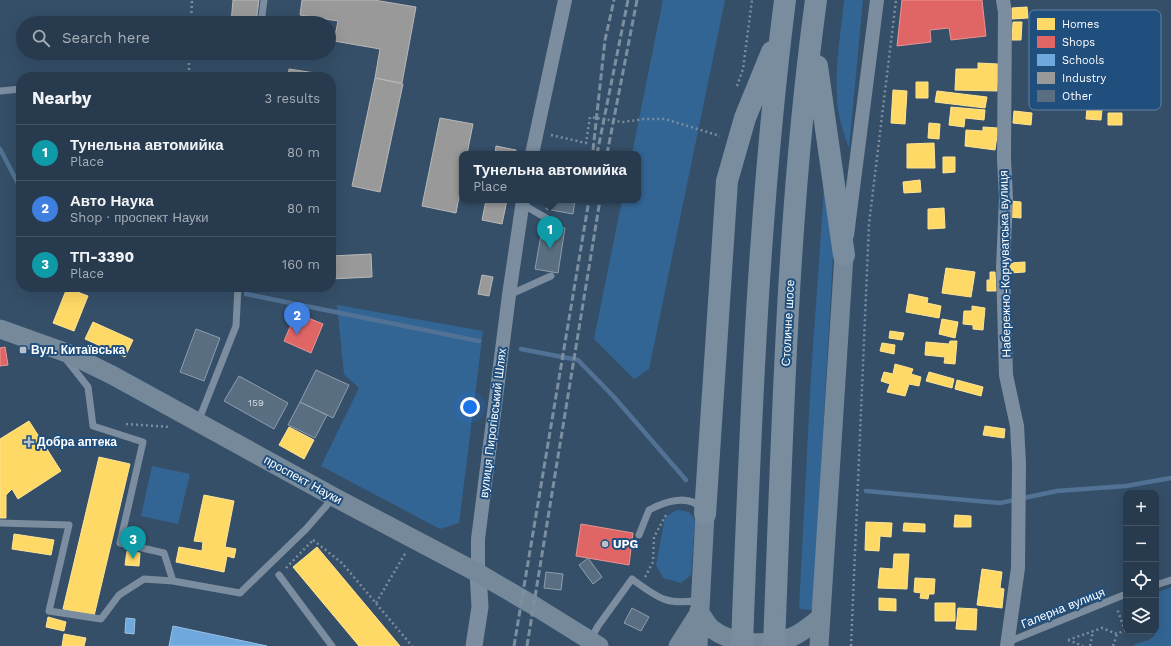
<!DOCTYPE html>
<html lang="en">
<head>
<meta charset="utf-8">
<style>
  :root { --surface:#283b4e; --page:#304255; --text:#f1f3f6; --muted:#a5adb6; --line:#456; --accent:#8bbbb9 }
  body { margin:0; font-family:"Work Sans",sans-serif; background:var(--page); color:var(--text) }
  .controls { position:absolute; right:12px; bottom:12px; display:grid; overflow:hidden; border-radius:8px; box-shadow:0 4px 16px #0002 }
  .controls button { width:36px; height:36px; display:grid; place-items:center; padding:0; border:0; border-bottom:1px solid var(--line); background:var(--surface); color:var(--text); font:20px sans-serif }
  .you { position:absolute; left:470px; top:407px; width:14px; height:14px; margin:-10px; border:3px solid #fff; border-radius:50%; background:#1a73e8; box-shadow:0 0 0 6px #1a73e833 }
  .badge { display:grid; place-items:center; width:26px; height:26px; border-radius:50%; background:var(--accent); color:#fff; font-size:13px; font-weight:700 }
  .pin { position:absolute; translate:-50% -33px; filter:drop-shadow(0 1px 2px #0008) }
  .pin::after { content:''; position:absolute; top:21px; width:14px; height:12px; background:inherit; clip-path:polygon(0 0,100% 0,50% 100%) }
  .popup { position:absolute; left:459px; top:151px; width:182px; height:52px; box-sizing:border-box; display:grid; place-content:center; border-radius:8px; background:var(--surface); filter:drop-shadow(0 1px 3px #0005); font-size:13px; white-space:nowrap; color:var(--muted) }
  .popup b { font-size:15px; color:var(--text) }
  .popup::after { content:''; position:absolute; left:50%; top:100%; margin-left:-8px; border:8px solid transparent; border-top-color:var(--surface) }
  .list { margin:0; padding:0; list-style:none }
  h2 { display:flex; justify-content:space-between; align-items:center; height:52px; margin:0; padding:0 16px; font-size:17px }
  h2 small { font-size:13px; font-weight:400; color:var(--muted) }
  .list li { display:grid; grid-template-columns:26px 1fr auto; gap:12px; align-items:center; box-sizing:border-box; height:56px; padding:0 16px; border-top:1px solid var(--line) }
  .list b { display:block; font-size:15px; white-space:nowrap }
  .list p { margin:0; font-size:13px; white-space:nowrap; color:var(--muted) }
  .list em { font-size:13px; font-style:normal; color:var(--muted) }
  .icon { flex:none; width:22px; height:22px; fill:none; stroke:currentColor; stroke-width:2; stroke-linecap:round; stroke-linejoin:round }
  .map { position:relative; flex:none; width:1171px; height:646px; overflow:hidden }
  .search { position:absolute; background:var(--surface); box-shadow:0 4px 16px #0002; left:16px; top:16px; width:320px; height:44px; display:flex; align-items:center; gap:10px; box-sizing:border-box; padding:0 14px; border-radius:22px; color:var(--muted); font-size:15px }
  .panel { position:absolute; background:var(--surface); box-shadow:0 4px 16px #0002; left:16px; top:72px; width:320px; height:220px; border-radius:16px }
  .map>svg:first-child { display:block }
  .green { fill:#336594 }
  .homes { fill:#ffd966; stroke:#ffe494 }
  .shops { fill:#e06666; stroke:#e99494 }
  .schools { fill:#6fa8dc; stroke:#9ac2e6 }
  .industry { fill:#999; stroke:#b8b8b8 }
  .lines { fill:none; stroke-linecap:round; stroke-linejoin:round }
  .stream { stroke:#517295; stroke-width:4.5 }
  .building { fill:#5a6e81; stroke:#8e9ead }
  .path { stroke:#7b8d9f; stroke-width:2.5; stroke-dasharray:2 3; stroke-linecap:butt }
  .service { stroke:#7b8d9f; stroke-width:7 }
  .minor { stroke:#7b8d9f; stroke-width:14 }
  .tertiary { stroke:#7b8d9f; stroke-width:17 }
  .secondary { stroke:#76899b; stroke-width:19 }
  .trunk { stroke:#7a8d9e; stroke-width:22 }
  .rail { stroke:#7c8f9f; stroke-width:3; stroke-dasharray:7 3; stroke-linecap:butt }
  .trunk-bridge { stroke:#7a8d9e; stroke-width:22 }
  .poi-dot { fill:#b8c1ca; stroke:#204f7d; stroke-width:1.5 }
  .labels { text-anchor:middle; stroke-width:4; stroke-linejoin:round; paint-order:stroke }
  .number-label { font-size:10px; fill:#d6dbe0 }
  .street-label { font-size:12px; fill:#fff; stroke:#204f7d }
  .poi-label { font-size:12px; font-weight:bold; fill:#fff; stroke:#204f7d; text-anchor:start }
  .key { fill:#204f7d; stroke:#6384a4; stroke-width:1 }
  .key-label { font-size:11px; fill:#fff }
</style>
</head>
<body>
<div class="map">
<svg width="1171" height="646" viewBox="0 0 1171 646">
  <rect width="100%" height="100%" fill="#354f68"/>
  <path class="green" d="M 663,0 L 725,0 L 649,369 L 634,379 L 594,339 L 622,200 L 638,200 L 638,154 L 632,154 Z
    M 844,0 L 863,0 L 849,148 C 843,131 837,114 837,96 C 835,64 841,32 844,0 Z
    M 825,174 L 834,238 L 813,610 L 799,609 L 811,376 Z
    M 337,305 L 483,331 L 459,523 L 440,529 L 321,466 L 359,388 L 344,374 Z
    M 152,466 L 190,474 L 178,524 L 141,516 Z
    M 677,510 L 689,512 L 695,520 L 691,575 L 681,583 L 663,578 L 656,565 L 665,517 Z
    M 1171,587 L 1171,646 L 1135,646 L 1135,644 L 1149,640 L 1155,635 L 1156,593 Z"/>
  <path class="homes" d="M 1027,7 L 1028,18 L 1012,19 L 1012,8 Z
    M 1013,22 L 1022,22 L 1021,40 L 1012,40 Z
    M 978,63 L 998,64 L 997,91 L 955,90 L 956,69 L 978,69 Z
    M 916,82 L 928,82 L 928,98 L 916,98 Z
    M 893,90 L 907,91 L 905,124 L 891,123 Z
    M 937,91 L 987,97 L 985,108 L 935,102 Z
    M 951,107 L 985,110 L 984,120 L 965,118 L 964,127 L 949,125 Z
    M 1087,108 L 1102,109 L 1101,120 L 1086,119 Z
    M 1014,111 L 1032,113 L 1031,125 L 1013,123 Z
    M 1108,113 L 1122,113 L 1122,125 L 1108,125 Z
    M 929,123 L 940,124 L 939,139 L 928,138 Z
    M 983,127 L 998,128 L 995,150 L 965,146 L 966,130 L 983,131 Z
    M 934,143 L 935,168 L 907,168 L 907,144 Z
    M 943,157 L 955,157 L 955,172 L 943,173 Z
    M 920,180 L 921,192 L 904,193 L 903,182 Z
    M 1010,201 L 1021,202 L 1021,218 L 1010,217 Z
    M 944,208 L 945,228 L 928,229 L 928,209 Z
    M 1025,262 L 1025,272 L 1010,273 L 1010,263 Z
    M 946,268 L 975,272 L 971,297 L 942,293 Z
    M 990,272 L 995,272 L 996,291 L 987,291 L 987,280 L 990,280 Z
    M 67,288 L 88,296 L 74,331 L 53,323 Z
    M 909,294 L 928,298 L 927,303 L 941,306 L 939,318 L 906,312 Z
    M 972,306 L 985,308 L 983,330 L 973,329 L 973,325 L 963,324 L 964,311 L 972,311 Z
    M 942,319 L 958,322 L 955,338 L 939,334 Z
    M 93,322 L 133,340 L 125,357 L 85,339 Z
    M 890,331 L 904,333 L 902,340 L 889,338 Z
    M 950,341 L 957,341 L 955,364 L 944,363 L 945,357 L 925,355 L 926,342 L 949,344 Z
    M 882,343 L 895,345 L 894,354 L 880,351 Z
    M 895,364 L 913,369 L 911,374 L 921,377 L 919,386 L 909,384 L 905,396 L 887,392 L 890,384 L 881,381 L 884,372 L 893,374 Z
    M 929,372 L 954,379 L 952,388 L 926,381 Z
    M 957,380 L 983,387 L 981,396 L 955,389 Z
    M 29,421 L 61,471 L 18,499 L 12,489 L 6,495 L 6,518 L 0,518 L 0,439 Z
    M 985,426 L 1005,429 L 1004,438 L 983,435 Z
    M 289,427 L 314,440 L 304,459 L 279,445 Z
    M 99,457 L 130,464 L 94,616 L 63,609 Z
    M 204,495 L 234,501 L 225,547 L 236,549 L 234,558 L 227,556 L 224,572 L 176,562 L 179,547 L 202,551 L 203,542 L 194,541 Z
    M 955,515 L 971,516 L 971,527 L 954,527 Z
    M 866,522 L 892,523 L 891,537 L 880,536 L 879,551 L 865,550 Z
    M 904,523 L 925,524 L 925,532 L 903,531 Z
    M 14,534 L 54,540 L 51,555 L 12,549 Z
    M 317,547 L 400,646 L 359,646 L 293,567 Z
    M 127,551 L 140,553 L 139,566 L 125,565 Z
    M 894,554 L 909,554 L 907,589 L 878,588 L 880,568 L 893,569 Z
    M 982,569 L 1002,572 L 1000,588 L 1004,589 L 1002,608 L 977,605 Z
    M 915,578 L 935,579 L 934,594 L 929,594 L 928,599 L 920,598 L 921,593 L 914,592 Z
    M 879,598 L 896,599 L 896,611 L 879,610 Z
    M 935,603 L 955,603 L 955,621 L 935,621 Z
    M 958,608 L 977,609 L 976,630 L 956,629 Z
    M 48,617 L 66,622 L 64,631 L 46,627 Z
    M 64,634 L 86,638 L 84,646 L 62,646 Z"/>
  <path class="shops" d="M 902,0 L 982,0 L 986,36 L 951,40 L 949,28 L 930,30 L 931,42 L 897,46 Z
    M 296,313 L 323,324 L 311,353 L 284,341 Z
    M 5,347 L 8,365 L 0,366 L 0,348 Z
    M 581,524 L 633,533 L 629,565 L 576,556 Z"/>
  <path class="schools" d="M 126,618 L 135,619 L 134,634 L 125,633 Z
    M 173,626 L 267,646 L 169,646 Z"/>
  <path class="industry" d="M 233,0 L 259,0 L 256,23 L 231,23 Z
    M 302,0 L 374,0 L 416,7 L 402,83 L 375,78 L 380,49 L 334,41 L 338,21 L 300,15 Z
    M 289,69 L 315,73 L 314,77 L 288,77 Z
    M 375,78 L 403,84 L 380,192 L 352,186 Z
    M 440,118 L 473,124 L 467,154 L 462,154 L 462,181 L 456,213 L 422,206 Z
    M 496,146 L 516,150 L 516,154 L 495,154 Z
    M 486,200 L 507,200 L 502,224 L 482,220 Z
    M 371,254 L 372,277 L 331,279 L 331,256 Z
    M 482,275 L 493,277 L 489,296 L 478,294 Z"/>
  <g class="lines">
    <path class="stream" d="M 0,149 L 21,189
      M 210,287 L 226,290
      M 246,294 L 479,341
      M 521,349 L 578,360 L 614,397 L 686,480
      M 866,491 L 1000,503 L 1057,491 L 1126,486 L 1171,478"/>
  </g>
  <path class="building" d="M 548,200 L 575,200 L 573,214 L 546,209 Z
    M 543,224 L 565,228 L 558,273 L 535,269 Z
    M 196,329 L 220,338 L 204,381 L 180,372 Z
    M 316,370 L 349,385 L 333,418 L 300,402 Z
    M 239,376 L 288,403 L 274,429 L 224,401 Z
    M 300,402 L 327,415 L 315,438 L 288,425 Z
    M 588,558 L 602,577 L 593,584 L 579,565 Z
    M 546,572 L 563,574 L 561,590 L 544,588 Z
    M 632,608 L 649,617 L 641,631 L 624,623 Z"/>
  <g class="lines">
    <path class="path" d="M 191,23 L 192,0
      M 189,53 L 189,77
      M 737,86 L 743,69 L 752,0
      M 551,135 L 586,143 L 590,117 L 623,122 L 644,119 L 665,119 L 720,136
      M 126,424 L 171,427
      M 313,540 L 342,563 L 412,646
      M 286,568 L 313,540
      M 645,577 L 653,562 L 654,537 L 666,515
      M 376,603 L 406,552
      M 1068,640 L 1102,628 L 1117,634 L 1125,630 L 1117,609
      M 1068,640 L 1083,646
      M 851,646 L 869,224 L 896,0
      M 1090,646 L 1093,631
      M 1113,646 L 1117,634"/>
    <path class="service" d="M 261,23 L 264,0
      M 0,91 L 21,89
      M 522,204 L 558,225
      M 509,295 L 551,276
      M 66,359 L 88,387 L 93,426 L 143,442 L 120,543 L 164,553 L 173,581 L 240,593 L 306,529 L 334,497
      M 198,422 L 236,326 L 238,287
      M 0,523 L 69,525 L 49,611 L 101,619 L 119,595 L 144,579 L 173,581
      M 639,535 L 649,510 C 664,502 690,493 701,509
      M 279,575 L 332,646
      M 1156,585 L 1171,580
      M 590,640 L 598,626 L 632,579 C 658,598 667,606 700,600
      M 1008,642 L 1126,594"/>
    <path class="minor" d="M 1003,0 L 1005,12 L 1004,159 L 1006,198 L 1003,267 L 1006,375 L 1017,426 L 1019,463 L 1018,568 L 1007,646
      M 532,154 L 565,0
      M 847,235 L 877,0
      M 478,573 L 478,539 L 509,295 L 523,200"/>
    <path class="tertiary" d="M 474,646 L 480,607 L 478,573"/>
    <path class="secondary" d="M 0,329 L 67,353 L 112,375 L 334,497 L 478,573 L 533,605 L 599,646
      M 699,611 C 703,617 707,625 712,629 C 733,645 768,646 792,637 C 802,633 811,625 820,618
      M 678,646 L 699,613
      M 698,646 L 705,514
      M 819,646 L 844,255"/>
    <path class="trunk" d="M 817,66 L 844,255
      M 705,514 L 727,181 L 745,118 L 772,52
      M 743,617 C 751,412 759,205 785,0
      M 775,619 C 783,413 788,205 816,0"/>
    <path class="rail" d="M 593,150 L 605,40 L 614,0
      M 597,154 L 628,0
      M 607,154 L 637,0
      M 514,646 L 589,200
      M 527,646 L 600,200"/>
    <path class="trunk-bridge" d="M 742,646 L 743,617
      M 774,646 L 775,619"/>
  </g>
  <g class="poi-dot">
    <rect x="19" y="346" width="8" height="8" rx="2"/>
    <path d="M27 436h4v4h4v4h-4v4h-4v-4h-4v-4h4z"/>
    <circle cx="605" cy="544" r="4"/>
  </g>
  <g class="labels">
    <g class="number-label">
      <text x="256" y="406">159</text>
    </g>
    <g class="street-label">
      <text transform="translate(1005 264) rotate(-91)" y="4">Набережно-Корчуватська вулиця</text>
      <text transform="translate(788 323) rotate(-87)" y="4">Столичне шосе</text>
      <text transform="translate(493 423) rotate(-83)" y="4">вулиця Пирогівський Шлях</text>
      <text transform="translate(303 480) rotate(29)" y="4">проспект Науки</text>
      <text transform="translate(1063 608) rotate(-22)" y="4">Галерна вулиця</text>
    </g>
    <g class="poi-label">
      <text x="31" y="354">Вул. Китаївська</text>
      <text x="37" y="446">Добра аптека</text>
      <text x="613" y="548">UPG</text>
    </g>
  </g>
  <rect x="1029" y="10" width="132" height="100" rx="6" class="key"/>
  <rect x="1037" y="18" width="18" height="12" fill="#ffd966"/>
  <rect x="1037" y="36" width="18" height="12" fill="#e06666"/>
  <rect x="1037" y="54" width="18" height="12" fill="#6fa8dc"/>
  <rect x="1037" y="72" width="18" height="12" fill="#999"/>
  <rect x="1037" y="90" width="18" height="12" fill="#5a6e81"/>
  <g class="key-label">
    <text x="1062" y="28">Homes</text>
    <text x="1062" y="46">Shops</text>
    <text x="1062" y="64">Schools</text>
    <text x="1062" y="82">Industry</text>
    <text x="1062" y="100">Other</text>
  </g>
</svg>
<div class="controls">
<button>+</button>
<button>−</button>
<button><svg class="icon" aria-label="locate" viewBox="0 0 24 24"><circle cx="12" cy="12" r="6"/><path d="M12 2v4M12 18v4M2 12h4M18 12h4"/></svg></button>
<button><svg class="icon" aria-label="layers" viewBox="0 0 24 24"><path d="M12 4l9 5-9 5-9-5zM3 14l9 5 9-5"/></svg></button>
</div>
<div class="you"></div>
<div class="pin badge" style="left:550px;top:249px;background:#0f9aa8">1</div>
<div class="popup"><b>Тунельна автомийка</b>Place</div>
<div class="pin badge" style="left:297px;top:335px;background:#3f7fe0">2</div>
<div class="pin badge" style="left:133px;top:559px;background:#0f9aa8">3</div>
<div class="search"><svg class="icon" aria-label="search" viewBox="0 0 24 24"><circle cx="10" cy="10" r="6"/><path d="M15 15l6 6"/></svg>Search here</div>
<section class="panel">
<h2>Nearby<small>3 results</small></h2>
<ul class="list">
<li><span class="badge" style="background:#0f9aa8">1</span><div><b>Тунельна автомийка</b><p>Place</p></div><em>80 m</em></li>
<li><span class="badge" style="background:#3f7fe0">2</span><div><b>Авто Наука</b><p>Shop · проспект Науки</p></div><em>80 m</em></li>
<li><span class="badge" style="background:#0f9aa8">3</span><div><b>ТП-3390</b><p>Place</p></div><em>160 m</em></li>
</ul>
</section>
</div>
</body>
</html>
